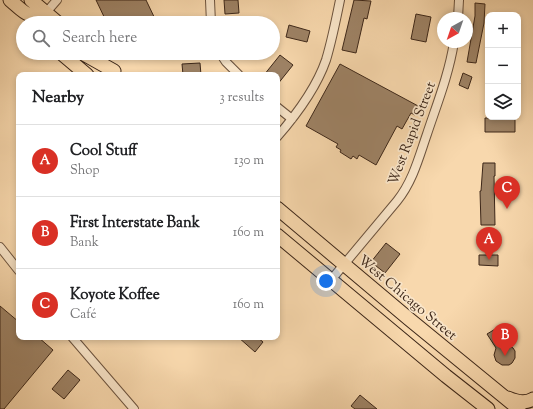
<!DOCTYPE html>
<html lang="en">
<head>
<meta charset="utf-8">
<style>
  :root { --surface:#fff; --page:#f6f6f6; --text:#202124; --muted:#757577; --line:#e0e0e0; --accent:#d93025 }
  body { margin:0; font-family:"Sorts Mill Goudy",serif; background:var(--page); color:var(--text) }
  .controls { position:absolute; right:12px; top:12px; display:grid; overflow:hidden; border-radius:8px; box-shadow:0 2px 6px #0003 }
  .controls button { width:36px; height:36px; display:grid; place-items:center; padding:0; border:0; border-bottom:1px solid var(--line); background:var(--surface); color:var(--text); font:20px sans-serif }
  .compass { position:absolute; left:437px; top:12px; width:36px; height:36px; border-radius:50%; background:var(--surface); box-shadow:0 2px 6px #0003; rotate:220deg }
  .you { position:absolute; left:326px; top:281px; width:14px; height:14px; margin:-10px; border:3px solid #fff; border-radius:50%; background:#1a73e8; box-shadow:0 0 0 6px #1a73e833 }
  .badge { display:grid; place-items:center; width:26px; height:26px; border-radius:50%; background:var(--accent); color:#fff; font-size:13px; font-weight:700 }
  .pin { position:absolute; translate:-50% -33px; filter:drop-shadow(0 1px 2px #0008) }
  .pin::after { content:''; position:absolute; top:21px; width:14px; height:12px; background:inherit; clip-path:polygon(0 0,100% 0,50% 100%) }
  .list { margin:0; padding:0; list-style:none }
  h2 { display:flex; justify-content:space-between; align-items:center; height:52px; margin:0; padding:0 16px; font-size:17px }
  h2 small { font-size:13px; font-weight:400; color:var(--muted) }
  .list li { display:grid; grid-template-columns:26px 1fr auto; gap:12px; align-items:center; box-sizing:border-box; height:72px; padding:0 16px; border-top:1px solid var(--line) }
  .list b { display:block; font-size:15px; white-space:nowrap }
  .list p { margin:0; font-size:13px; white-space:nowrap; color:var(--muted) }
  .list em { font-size:13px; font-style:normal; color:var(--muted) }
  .icon { flex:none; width:22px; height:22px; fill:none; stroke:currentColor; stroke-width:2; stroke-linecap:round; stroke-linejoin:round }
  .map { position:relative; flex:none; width:533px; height:409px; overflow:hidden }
  .search { position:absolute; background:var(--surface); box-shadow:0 2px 6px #0003; left:16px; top:16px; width:264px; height:44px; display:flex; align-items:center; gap:10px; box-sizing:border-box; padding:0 14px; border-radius:22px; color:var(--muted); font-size:15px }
  .panel { position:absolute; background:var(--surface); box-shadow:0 2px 6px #0003; left:16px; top:72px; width:264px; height:268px; border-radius:8px }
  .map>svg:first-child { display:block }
  .building { fill:#9e8366; stroke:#3d2719 }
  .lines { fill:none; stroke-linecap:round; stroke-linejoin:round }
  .minor-casing { stroke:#6c533e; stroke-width:10 }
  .primary-casing { stroke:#3d2719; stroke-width:15 }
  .minor { stroke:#fae6ca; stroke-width:8 }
  .primary { stroke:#f8d8ad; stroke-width:13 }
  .labels { text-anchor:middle; stroke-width:3.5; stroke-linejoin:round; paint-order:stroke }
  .street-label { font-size:14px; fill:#3d2719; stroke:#fae6ca }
</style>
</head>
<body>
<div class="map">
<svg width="533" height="409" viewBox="0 0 533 409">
  <rect width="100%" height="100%" fill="#f8d8ad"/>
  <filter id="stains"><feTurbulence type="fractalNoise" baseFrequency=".005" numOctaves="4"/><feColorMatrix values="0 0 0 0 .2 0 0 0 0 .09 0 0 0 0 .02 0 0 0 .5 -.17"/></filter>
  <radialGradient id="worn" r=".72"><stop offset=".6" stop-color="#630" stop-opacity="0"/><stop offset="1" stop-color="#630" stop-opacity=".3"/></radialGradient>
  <path class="building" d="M 96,0 L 146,0 L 157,23 L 107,23 Z
    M 224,0 L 238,0 L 239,13 L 225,14 Z
    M 354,0 L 371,1 L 367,19 L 364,18 L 356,53 L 342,50 Z
    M 475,3 L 485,4 L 484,23 L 476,63 L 467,62 L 475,16 Z
    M 416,14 L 431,17 L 426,42 L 411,39 Z
    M 289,25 L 310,31 L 307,42 L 286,37 Z
    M 280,55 L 293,65 L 277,85 L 277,75 L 264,75 Z
    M 200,63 L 201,75 L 183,75 L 182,64 Z
    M 340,64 L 420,107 L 415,115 L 411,113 L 402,129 L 397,126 L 376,165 L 359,155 L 357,159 L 353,156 L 351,159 L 340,152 L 341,150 L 336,147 L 338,144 L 306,126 Z
    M 463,73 L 472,77 L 468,89 L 459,85 Z
    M 485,118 L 515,118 L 515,132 L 485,132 Z
    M 483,163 L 495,163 L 495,176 L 494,176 L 495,225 L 481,225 L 480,191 L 481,191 Z
    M 386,243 L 400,254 L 385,273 L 371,262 Z
    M 479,255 L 498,255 L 498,266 L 479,265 Z
    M 0,306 L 19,322 L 19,337 L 38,337 L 53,350 L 4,409 L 0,409 Z
    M 497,328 L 507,344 L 513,348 L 515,351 L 515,358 L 512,363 L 509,365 L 502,365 L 496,361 L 494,355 L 496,348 L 487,334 Z
    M 238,337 L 257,337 L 263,342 L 255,352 Z
    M 68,370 L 80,380 L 64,399 L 52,389 Z
    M 360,395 L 377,409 L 355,409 L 351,406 Z"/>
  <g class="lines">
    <defs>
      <path id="minor" d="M 210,0 L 211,23
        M 458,18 L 459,0
        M 37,23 L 57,0
        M 220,53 L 226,62 L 239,75
        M 277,107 L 292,119
        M 277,137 C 297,114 316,89 326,60 C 332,40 336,20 340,0
        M 0,247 L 19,271
        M 331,280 L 397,201 C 413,181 419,157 427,134 C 437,104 449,74 454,42
        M 72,337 L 134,409"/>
      <path id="primary" d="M 10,0 C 23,11 28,20 46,13
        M 31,0 L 58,23
        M 61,53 L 87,75
        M 82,53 L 114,71
        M 277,208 L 409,319 L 519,409
        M 277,235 L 446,376 L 488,409
        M 508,398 C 517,402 525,404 533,399"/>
    </defs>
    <use href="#minor" class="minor-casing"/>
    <use href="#primary" class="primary-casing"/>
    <use href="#minor" class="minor"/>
    <use href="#primary" class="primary"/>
  </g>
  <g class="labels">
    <g class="street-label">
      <text transform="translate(411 133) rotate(-69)" y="5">West Rapid Street</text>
      <text transform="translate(408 297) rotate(40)" y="5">West Chicago Street</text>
    </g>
  </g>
  <rect width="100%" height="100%" filter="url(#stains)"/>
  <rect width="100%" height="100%" fill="url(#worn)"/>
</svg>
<div class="controls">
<button>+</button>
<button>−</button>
<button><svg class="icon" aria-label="layers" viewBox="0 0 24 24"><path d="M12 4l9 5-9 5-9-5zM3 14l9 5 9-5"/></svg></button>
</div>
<svg class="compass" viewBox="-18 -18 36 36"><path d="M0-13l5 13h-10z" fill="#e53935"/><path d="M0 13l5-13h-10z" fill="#757577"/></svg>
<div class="you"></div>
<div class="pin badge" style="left:489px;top:260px">A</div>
<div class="pin badge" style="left:505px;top:356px">B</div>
<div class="pin badge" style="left:507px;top:209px">C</div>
<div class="search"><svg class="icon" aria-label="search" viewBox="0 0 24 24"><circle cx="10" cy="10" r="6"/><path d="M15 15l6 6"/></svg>Search here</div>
<section class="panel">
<h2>Nearby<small>3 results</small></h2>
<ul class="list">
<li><span class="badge">A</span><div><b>Cool Stuff</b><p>Shop</p></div><em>130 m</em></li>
<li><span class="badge">B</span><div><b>First Interstate Bank</b><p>Bank</p></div><em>160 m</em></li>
<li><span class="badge">C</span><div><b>Koyote Koffee</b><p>Café</p></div><em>160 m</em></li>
</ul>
</section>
</div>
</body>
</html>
